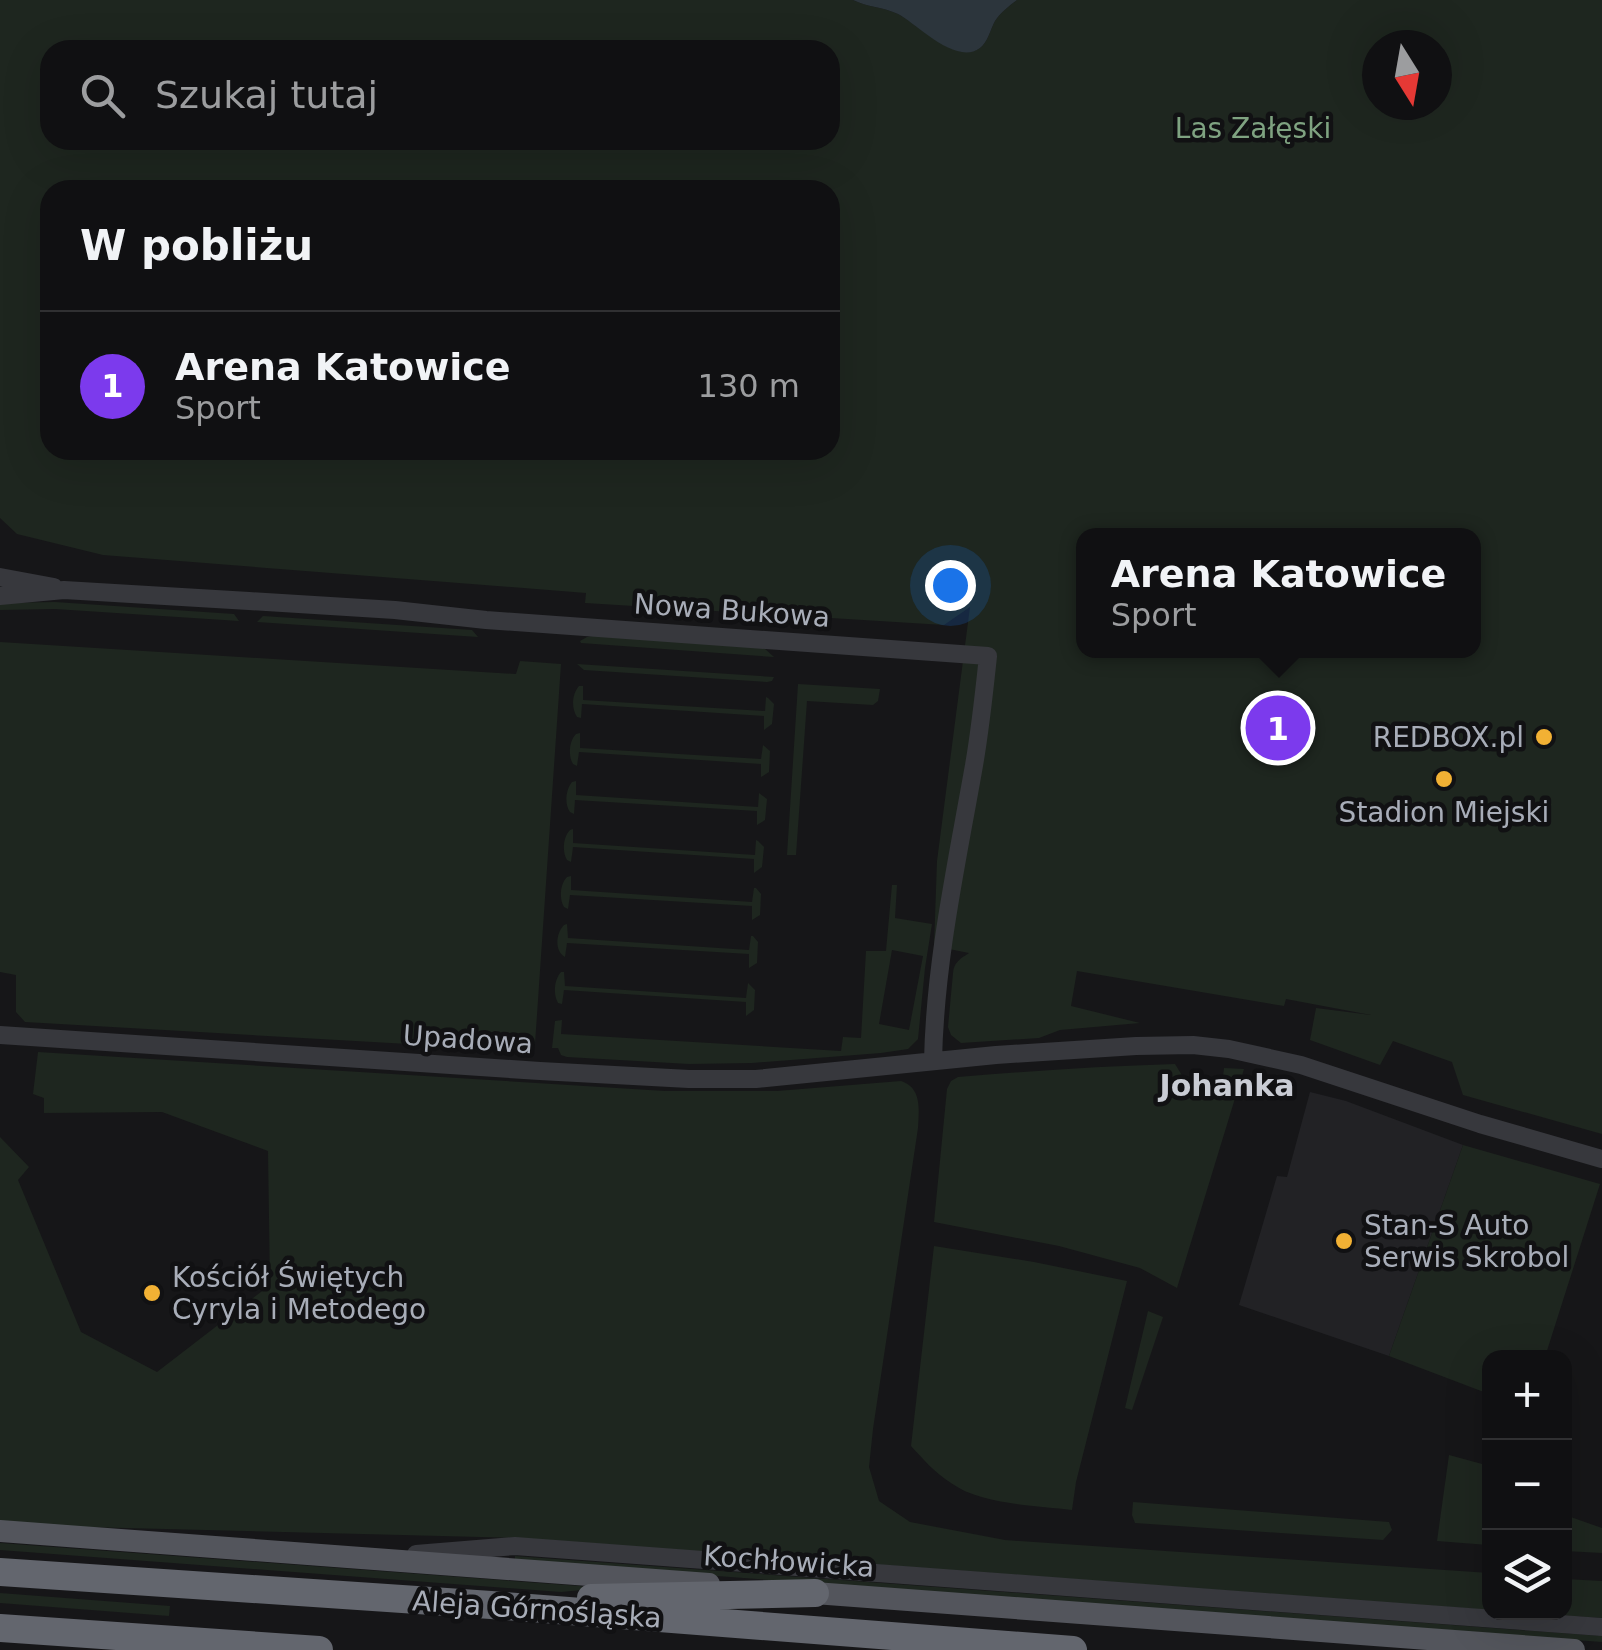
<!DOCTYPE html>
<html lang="pl">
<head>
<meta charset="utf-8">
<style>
  :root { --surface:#101012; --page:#1e1e20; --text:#f1f3f6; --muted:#9c9d9f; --line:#303032; --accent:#7c3aed }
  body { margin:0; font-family:"DejaVu Sans",sans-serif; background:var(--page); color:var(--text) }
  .controls { position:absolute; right:30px; bottom:30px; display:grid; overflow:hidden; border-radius:20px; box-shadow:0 10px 40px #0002 }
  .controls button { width:90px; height:90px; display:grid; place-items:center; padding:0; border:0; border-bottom:2px solid var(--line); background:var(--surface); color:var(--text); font:50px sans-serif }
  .compass { position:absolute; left:1362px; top:30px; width:90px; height:90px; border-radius:50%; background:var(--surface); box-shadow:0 10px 40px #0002; rotate:169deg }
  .you { position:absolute; left:950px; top:585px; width:35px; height:35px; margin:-25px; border:8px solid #fff; border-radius:50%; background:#1a73e8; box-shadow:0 0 0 15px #1a73e833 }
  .badge { display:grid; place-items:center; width:65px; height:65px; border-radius:50%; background:var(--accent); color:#fff; font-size:32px; font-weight:700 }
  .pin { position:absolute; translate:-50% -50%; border:5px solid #fff; box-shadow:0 2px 10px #0006 }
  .popup { position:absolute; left:1076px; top:528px; width:405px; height:130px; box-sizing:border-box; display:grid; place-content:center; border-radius:20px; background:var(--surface); filter:drop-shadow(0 2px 8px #0005); font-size:32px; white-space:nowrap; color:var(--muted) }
  .popup b { font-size:38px; color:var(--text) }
  .popup::after { content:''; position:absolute; left:50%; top:100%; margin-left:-20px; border:20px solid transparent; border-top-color:var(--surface) }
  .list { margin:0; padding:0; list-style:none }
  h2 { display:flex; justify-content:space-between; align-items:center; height:130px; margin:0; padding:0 40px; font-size:42px }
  h2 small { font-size:32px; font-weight:400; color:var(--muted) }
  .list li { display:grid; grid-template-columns:65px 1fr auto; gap:30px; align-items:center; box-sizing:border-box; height:150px; padding:0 40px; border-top:2px solid var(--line) }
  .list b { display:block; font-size:38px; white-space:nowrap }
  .list p { margin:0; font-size:32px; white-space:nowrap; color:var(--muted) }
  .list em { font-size:32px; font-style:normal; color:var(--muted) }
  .icon { flex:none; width:55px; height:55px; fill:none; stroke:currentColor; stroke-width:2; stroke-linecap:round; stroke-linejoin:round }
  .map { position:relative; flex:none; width:1602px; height:1650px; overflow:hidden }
  .search { position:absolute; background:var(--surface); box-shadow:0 10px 40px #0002; left:40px; top:40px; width:800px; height:110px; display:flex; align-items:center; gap:25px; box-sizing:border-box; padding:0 35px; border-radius:30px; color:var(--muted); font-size:38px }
  .panel { position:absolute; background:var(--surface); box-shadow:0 10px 40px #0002; left:40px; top:180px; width:800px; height:280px; border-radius:30px }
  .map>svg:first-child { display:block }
  .built { fill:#222225 }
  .green { fill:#1e261f; fill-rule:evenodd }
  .water { fill:#2c353c }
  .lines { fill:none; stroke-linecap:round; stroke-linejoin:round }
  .minor { stroke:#37383d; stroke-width:18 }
  .major { stroke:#53555c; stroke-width:22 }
  .highway { stroke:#63666e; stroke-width:28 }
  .poi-dot { fill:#f2b134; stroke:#111113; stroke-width:4 }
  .labels { text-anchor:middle; stroke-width:9; stroke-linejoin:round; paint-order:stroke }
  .park-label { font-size:28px; fill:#7fa381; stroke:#111113 }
  .street-label { font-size:28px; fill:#a8adb8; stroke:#111113 }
  .poi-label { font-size:28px; fill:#a8adb8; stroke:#111113; text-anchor:start }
  .neighbourhood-label { font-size:30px; font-weight:bold; fill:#c9ccd4; stroke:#111113 }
</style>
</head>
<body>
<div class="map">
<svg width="1602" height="1650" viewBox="0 0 1602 1650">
  <rect width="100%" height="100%" fill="#161618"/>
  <path class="built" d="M 1310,1092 L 1346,1101 L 1463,1145 L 1389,1356 L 1239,1305 L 1277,1176 L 1287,1177 Z"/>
  <path class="green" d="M 0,0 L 853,0 C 867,7 883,7 898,14 C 916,23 957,65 980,48 C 988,42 990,30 995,21 C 1001,12 1009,6 1017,0 L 1602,0 L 1602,1134 L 1463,1095 L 1452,1062 L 1393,1041 L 1380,1065 L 1310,1040 L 1316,1008 L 1371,1015 L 1286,999 L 1284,1006 L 1077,971 L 1071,1006 L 1140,1023 L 1060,1030 L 1039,1038 L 961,1043 L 951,1035 L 948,1027 L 953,973 C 954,962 960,959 969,953 L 934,946 L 937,861 L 970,607 L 944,625 L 585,603 L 586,593 L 103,555 L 17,534 L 0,518 ZM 1377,45 L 1437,45 L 1437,105 L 1377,105 ZM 50,50 L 830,50 L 830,140 L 50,140 ZM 50,190 L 830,190 L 830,450 L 50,450 ZM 1083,536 L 1473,536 L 1473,650 L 1083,650 Z
    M 55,602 L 234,614 L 239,621 L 55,609 L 0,610 L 0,603 Z
    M 263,616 L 472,630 L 478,637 L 257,622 Z
    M 597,635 L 764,648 L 774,657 L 581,643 L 580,641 L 587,637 Z
    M 0,642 L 516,674 L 520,661 L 561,664 L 535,1044 L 522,1040 L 517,1049 L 461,1047 L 25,1022 L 16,1012 L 16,975 L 0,972 Z
    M 577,664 L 774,677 L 772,681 L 767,682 L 584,670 Z
    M 798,684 L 880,689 L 878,701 L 873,705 L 807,701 L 796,855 L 787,855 Z
    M 579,686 L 583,686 L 583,700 L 765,711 L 766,697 L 768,698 L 774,704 L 772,724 L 764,730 L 764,716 L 582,704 L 581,718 L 577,717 C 571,708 572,694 579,686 Z
    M 580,733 L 580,748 L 761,759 L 763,745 L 770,751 L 769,772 L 761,777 L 761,764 L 579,752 L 577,766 L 573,764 C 568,756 569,741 576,734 Z
    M 576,781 L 576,795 L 758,807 L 759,793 L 767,799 L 765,820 L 757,825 L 757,811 L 575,800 L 574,814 L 570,812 C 564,804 566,789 572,782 Z
    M 573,829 L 573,843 L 755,855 L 756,840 L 758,841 L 764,847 L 762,867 L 754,873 L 754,859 L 573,847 L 571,862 L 567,860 C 562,852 563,837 570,830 Z
    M 571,876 L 571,890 L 752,902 L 754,888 L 756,888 L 761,894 L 760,915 L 752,920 L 752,906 L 570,895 L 568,909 L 564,907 C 559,899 560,884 567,877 Z
    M 892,885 L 897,885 L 895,918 L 932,924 L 925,968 L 918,1039 L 908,1049 L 881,1053 L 752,1063 L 689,1064 L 567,1057 L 561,1055 L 558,1048 L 552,1048 L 555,1021 L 562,1020 L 561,1034 L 841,1051 L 843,1037 L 861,1038 L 866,951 L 886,951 ZM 892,950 L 923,956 L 909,1030 L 879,1024 Z
    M 567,924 L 568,938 L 749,950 L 751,936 L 753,936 L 758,942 L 757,963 L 749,968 L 749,954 L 567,943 L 565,957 C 554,951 556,933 564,925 Z
    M 561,972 L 564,972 L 565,986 L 746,998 L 748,983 L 755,990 L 754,1010 L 746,1016 L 746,1002 L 564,990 L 562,1004 L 558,1003 C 553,994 554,980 561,972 Z
    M 38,1052 L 665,1091 L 777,1091 L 901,1081 C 922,1088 919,1109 918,1128 L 873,1429 L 869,1467 L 879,1501 L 910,1522 L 1005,1540 L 1489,1573 L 1489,1610 L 520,1538 L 44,1526 L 0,1522 L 0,1137 L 29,1167 L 18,1180 L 81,1332 L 157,1372 L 270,1285 L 268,1151 L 162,1112 L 44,1113 L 44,1098 L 33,1094 Z
    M 1175,1064 L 1183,1077 L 1186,1091 L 1221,1095 L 1224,1068 L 1244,1069 L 1177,1288 L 1140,1268 L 1059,1246 L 934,1222 L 947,1089 L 951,1081 L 958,1077 C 1030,1071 1103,1066 1175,1064 Z
    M 1463,1145 L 1600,1184 L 1545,1357 L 1490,1358 L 1489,1394 L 1389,1356 Z
    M 934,1246 L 1034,1262 L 1127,1281 L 1076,1482 L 1072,1510 C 1035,1505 981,1505 951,1483 C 935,1473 923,1459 911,1446 Z
    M 1148,1311 L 1163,1317 L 1132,1410 L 1125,1408 Z
    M 1489,1441 L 1488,1545 L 1437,1541 L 1449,1455 L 1482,1464 Z
    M 1133,1502 L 1389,1522 L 1392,1530 L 1383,1540 L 1135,1523 L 1132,1515 Z
    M 1565,1515 L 1602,1528 L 1602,1553 L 1565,1551 Z
    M 0,1543 L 580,1586 L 584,1587 L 582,1590 L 561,1592 L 0,1550 Z
    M 515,1556 L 1602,1636 L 1602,1642 L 515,1561 Z
    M 1565,1579 L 1602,1581 L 1602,1618 L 1528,1613 L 1564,1612 Z
    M 0,1593 L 170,1606 L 169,1616 L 0,1603 Z"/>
  <path class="water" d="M 853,0 L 1017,0 C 1009,6 1001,12 995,21 C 990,30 988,42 980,48 C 956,66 917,24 898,14 C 883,7 867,7 853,0 Z"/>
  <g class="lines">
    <path class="minor" d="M 0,577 L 54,587
      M 0,596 L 64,590 L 249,601 L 395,610 L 486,620 L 988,656 C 984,694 980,733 973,771 C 956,867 935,963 933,1061
      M 0,1035 L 540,1071 L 689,1079 L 756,1079 L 996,1055 L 1136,1046 L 1193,1045 L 1229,1049 L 1301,1065 L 1480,1124 L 1602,1159
      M 416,1554 L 515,1546 L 1602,1627"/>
    <path class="major" d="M 0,1531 L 709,1584
      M 801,1592 L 1574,1650"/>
    <path class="highway" d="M 0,1572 L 491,1605 L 1073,1650
      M 591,1598 L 815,1593
      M 0,1628 L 319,1650"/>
  </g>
  <g class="poi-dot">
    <circle cx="1544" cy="737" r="10"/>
    <circle cx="1444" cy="779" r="10"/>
    <circle cx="1344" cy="1241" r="10"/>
    <circle cx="152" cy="1293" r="10"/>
  </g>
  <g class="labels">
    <g class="park-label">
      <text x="1253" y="138">Las Załęski</text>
    </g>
    <g class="street-label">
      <text transform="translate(732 610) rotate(4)" y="10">Nowa Bukowa</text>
      <text transform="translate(468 1039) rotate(4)" y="10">Upadowa</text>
      <text transform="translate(789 1561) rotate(4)" y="10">Kochłowicka</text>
      <text transform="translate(537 1609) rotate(4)" y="10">Aleja Górnośląska</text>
    </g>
    <g class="poi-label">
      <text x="1524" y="747" text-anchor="end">REDBOX.pl</text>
      <text x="1444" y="822" text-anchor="middle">Stadion Miejski</text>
      <text x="1364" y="1235">Stan-S Auto<tspan x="1364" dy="32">Serwis Skrobol</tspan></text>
      <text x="172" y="1287">Kościół Świętych<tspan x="172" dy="32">Cyryla i Metodego</tspan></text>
    </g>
    <g class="neighbourhood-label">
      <text x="1227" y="1096">Johanka</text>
    </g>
  </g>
</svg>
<div class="controls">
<button>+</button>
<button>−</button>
<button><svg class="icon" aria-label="layers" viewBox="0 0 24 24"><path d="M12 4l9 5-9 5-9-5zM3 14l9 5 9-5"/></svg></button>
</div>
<svg class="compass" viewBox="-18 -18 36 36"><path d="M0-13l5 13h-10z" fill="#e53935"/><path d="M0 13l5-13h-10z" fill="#9c9d9f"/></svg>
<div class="you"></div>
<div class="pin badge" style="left:1278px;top:728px">1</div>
<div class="popup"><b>Arena Katowice</b>Sport</div>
<div class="search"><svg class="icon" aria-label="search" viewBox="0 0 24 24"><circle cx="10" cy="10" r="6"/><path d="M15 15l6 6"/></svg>Szukaj tutaj</div>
<section class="panel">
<h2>W pobliżu<small></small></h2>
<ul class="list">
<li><span class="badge">1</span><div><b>Arena Katowice</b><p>Sport</p></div><em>130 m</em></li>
</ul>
</section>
</div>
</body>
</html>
